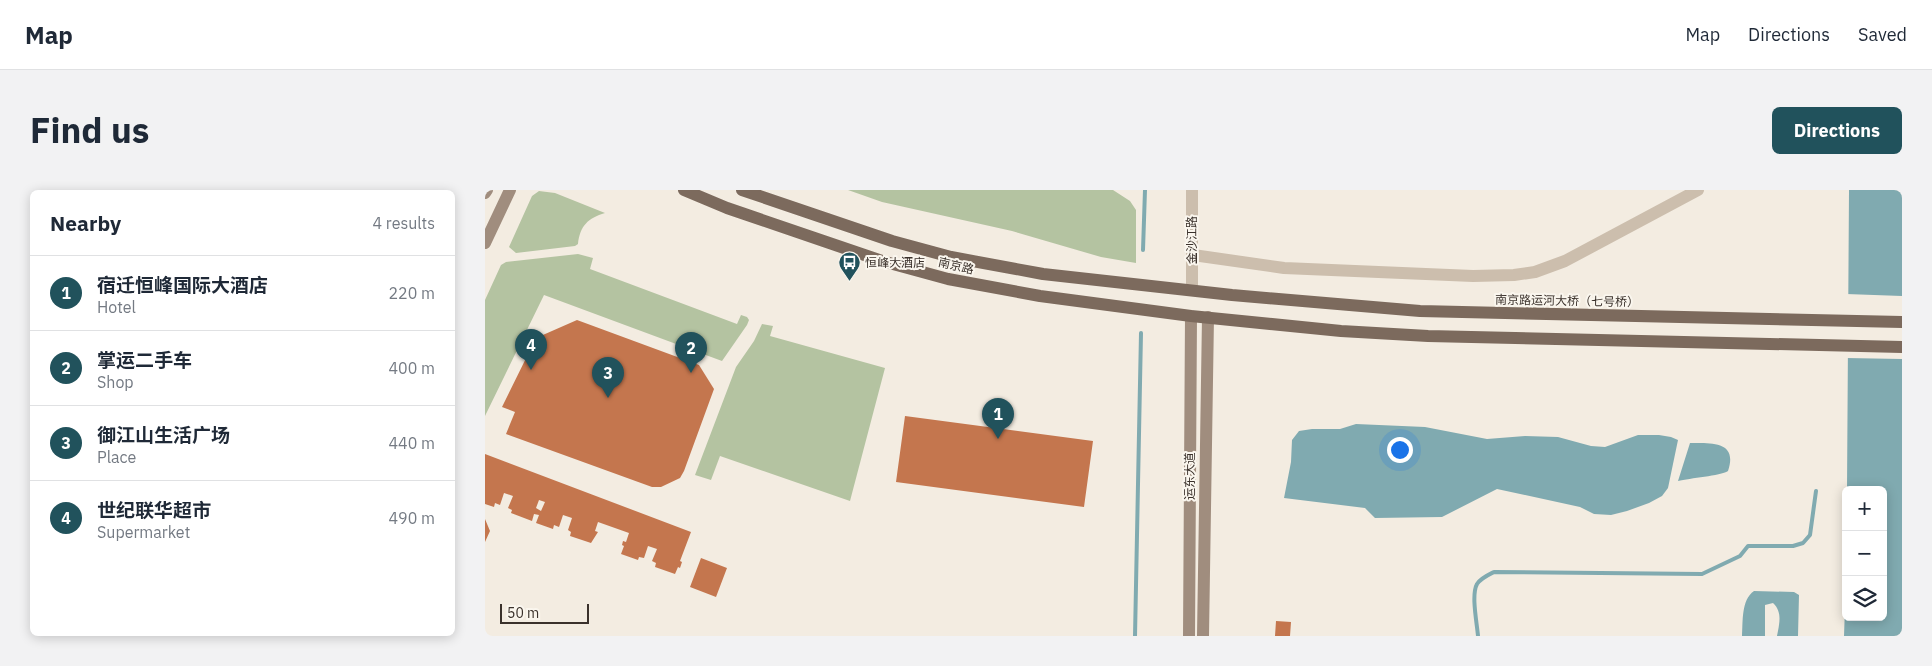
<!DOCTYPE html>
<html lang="en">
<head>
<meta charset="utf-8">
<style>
  :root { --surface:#fff; --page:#f2f2f3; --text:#1f2937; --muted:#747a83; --line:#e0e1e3; --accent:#21525c }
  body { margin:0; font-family:"IBM Plex Sans","Noto Sans SC",sans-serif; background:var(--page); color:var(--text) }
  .controls { position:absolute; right:15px; bottom:15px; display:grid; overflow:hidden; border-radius:8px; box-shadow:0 2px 12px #0003 }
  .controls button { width:45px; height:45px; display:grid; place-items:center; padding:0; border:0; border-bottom:1px solid var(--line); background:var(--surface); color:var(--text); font:25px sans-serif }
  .scale { position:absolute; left:15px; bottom:12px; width:89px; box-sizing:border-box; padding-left:5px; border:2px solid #3a312b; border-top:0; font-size:14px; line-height:18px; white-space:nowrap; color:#3a312b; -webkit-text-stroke:4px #faf6ee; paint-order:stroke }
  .you { position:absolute; left:914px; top:259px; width:18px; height:18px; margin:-12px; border:4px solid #fff; border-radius:50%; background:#1a73e8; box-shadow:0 0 0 8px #1a73e833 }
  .badge { display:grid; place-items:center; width:32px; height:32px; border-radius:50%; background:var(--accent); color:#fff; font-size:16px; font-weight:700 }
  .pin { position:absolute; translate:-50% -41px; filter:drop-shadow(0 1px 2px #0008) }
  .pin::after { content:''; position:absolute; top:26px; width:18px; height:15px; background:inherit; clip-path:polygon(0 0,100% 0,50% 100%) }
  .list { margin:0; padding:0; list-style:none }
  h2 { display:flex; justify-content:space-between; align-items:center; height:65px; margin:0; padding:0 20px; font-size:21px }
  h2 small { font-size:16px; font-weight:400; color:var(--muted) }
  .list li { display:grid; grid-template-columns:32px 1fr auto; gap:15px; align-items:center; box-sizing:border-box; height:75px; padding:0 20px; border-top:1px solid var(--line) }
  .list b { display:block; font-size:19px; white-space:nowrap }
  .list p { margin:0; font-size:16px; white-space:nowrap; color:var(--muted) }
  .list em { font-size:16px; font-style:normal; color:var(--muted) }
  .icon { flex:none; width:28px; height:28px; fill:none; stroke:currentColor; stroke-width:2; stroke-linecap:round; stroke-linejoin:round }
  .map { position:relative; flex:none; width:1417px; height:446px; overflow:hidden; border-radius:8px }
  header { display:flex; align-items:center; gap:30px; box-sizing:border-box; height:70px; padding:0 25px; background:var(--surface); border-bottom:1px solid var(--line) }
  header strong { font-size:24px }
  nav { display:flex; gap:28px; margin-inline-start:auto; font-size:18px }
  .intro { display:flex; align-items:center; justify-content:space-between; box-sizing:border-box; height:120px; padding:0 30px }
  h1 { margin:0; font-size:35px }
  .button { padding:12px 22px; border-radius:8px; background:var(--accent); color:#fff; font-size:18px; font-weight:700 }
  main { display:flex; gap:30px; padding:0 30px }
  aside { flex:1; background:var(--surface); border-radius:8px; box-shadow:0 2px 12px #0003 }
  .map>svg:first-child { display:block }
  .green { fill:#b4c3a1 }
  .water { fill:#80aab0 }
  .pier { fill:#f3ece1 }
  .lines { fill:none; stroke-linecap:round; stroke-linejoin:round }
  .stream { stroke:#80aab0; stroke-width:4 }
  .building { fill:#c4764e; fill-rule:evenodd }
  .street { stroke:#ccbead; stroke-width:12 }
  .secondary { stroke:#a08d7e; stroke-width:12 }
  .primary { stroke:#7c6a5d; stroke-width:12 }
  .labels { text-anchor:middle; stroke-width:4; stroke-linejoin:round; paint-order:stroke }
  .street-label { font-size:12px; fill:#3a312b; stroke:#faf6ee }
  .poi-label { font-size:12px; fill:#3a312b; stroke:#faf6ee; text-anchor:start }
</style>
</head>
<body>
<header>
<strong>Map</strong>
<nav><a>Map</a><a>Directions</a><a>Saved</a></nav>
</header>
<div class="intro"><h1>Find us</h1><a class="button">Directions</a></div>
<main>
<aside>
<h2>Nearby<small>4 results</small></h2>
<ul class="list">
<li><span class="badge">1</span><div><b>宿迁恒峰国际大酒店</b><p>Hotel</p></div><em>220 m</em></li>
<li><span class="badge">2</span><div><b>掌运二手车</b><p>Shop</p></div><em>400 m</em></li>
<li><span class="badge">3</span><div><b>御江山生活广场</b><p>Place</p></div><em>440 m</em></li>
<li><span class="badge">4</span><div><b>世纪联华超市</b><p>Supermarket</p></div><em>490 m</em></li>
</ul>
</aside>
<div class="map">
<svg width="1417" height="446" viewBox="0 0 1417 446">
  <rect width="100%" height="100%" fill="#f3ece1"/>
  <path class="green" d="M 363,0 L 628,0 L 645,11 L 651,20 L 651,73 L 616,67 L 527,41 L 397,12 Z
    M 54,1 L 70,3 L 120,23 C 103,28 95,36 93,54 L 90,56 L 31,63 L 24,57 L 47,6 Z
    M 93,64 L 108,68 L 105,79 L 252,134 L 256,125 L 262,127 L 264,130 L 262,135 L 237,171 L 59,105 L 0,226 L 0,110 L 16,75 L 21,72 Z
    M 277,134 L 288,136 L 285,146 L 400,178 L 365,311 L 235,266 L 226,290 L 210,285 L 251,177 L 269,151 Z"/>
  <path class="water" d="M 1364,0 L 1417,0 L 1417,446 L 1359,446 L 1361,389 L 1361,427 L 1398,427 L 1398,300 L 1362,300 Z
    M 871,234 L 940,237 L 1002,249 L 1040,246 L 1073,247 L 1106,256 L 1120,257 L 1153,245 L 1174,245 L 1186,247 L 1193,250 L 1183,298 L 1177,306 L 1164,313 L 1142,321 L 1126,325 L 1109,324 L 1095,317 L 1012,299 L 957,327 L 890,328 L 880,318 L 799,308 L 806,272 L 807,250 L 814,241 L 827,239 L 855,239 Z
    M 1205,253 C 1227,253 1253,251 1243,281 C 1235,286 1205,288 1193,291 Z
    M 1269,401 L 1309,402 L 1314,405 L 1313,446 L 1292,446 C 1294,435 1298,422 1288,413 L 1280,415 L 1280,446 L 1257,446 C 1258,432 1256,410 1269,401 Z"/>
  <path class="pier" d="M 1361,104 L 1417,106 L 1417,169 L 1361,168 Z"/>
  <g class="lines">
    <path class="stream" d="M 658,60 L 660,0
      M 650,446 L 656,143
      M 993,446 C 992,433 986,405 992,394 C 996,388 1003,385 1009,382 L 1217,384 L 1255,366 L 1263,356 L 1308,356 L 1318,353 L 1325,345 L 1331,301"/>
  </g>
  <path class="building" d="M 92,130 L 214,175 L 229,199 L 199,281 L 195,288 L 176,297 L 167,297 L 21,244 L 30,222 L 17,217 L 51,148 Z
    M 420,226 L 608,251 L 599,317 L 411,292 Z
    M 0,264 L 206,342 L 195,371 L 197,372 L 195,378 L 193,377 L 190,384 L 170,377 L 171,373 L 167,371 L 172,359 L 163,356 L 159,368 L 154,367 L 153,370 L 136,364 L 139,356 L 137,355 L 138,351 L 141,352 L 144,343 L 113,332 L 110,341 L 113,342 L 106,353 L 85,346 L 86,342 L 83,340 L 87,328 L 78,325 L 74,337 L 69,335 L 68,339 L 51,333 L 54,325 L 49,324 L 47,331 L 26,323 L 27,320 L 23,318 L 28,306 L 19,303 L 15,315 L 10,313 L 9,317 L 0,314 ZM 54,310 L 60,312 L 56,321 L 51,318 Z
    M 0,329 L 5,341 L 0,352 Z
    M 216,368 L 242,378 L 231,407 L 205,397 Z
    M 791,431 L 806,432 L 805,446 L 790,446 Z"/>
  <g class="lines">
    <path class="street" d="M 708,65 L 799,78 L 988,86 L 1029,85 L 1050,82 L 1080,71 L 1213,0
      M 707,100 L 707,0"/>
    <path class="secondary" d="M 0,3 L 2,0
      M 0,53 L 25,0
      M 704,446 L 706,126
      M 718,446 L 723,127"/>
    <path class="primary" d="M 199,0 L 242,18 L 397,71 L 463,89 L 555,106 L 706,126 L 856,141 L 943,146 L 1417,157
      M 257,0 L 407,51 L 466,67 L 558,84 L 747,105 L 935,121 L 1417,132"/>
  </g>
  <defs>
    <symbol id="bus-pin" viewBox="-11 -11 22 30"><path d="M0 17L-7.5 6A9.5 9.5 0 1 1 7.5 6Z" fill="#21525c" stroke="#faf6ee"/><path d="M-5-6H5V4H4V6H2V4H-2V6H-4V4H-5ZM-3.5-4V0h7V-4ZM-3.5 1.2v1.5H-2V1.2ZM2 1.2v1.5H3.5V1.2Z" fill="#fff"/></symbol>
  </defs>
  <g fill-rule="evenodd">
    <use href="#bus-pin" x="352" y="60" width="25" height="34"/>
  </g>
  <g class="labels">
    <g class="street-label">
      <text transform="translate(707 50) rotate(-90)" y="4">金沙江路</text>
      <text transform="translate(471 76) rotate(13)" y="4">南京路</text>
      <text transform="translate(1082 111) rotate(1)" y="4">南京路运河大桥（七号桥）</text>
      <text transform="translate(705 286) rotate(-90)" y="4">运东大道</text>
    </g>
    <g class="poi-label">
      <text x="380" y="77">恒峰大酒店</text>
    </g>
  </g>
</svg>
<div class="controls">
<button>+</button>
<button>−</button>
<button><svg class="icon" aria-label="layers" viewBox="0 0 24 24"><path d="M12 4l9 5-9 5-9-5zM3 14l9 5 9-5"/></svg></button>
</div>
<div class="scale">50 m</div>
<div class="you"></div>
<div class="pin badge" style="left:513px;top:249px">1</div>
<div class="pin badge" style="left:206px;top:183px">2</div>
<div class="pin badge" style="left:123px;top:208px">3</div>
<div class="pin badge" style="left:46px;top:180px">4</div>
</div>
</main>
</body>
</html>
